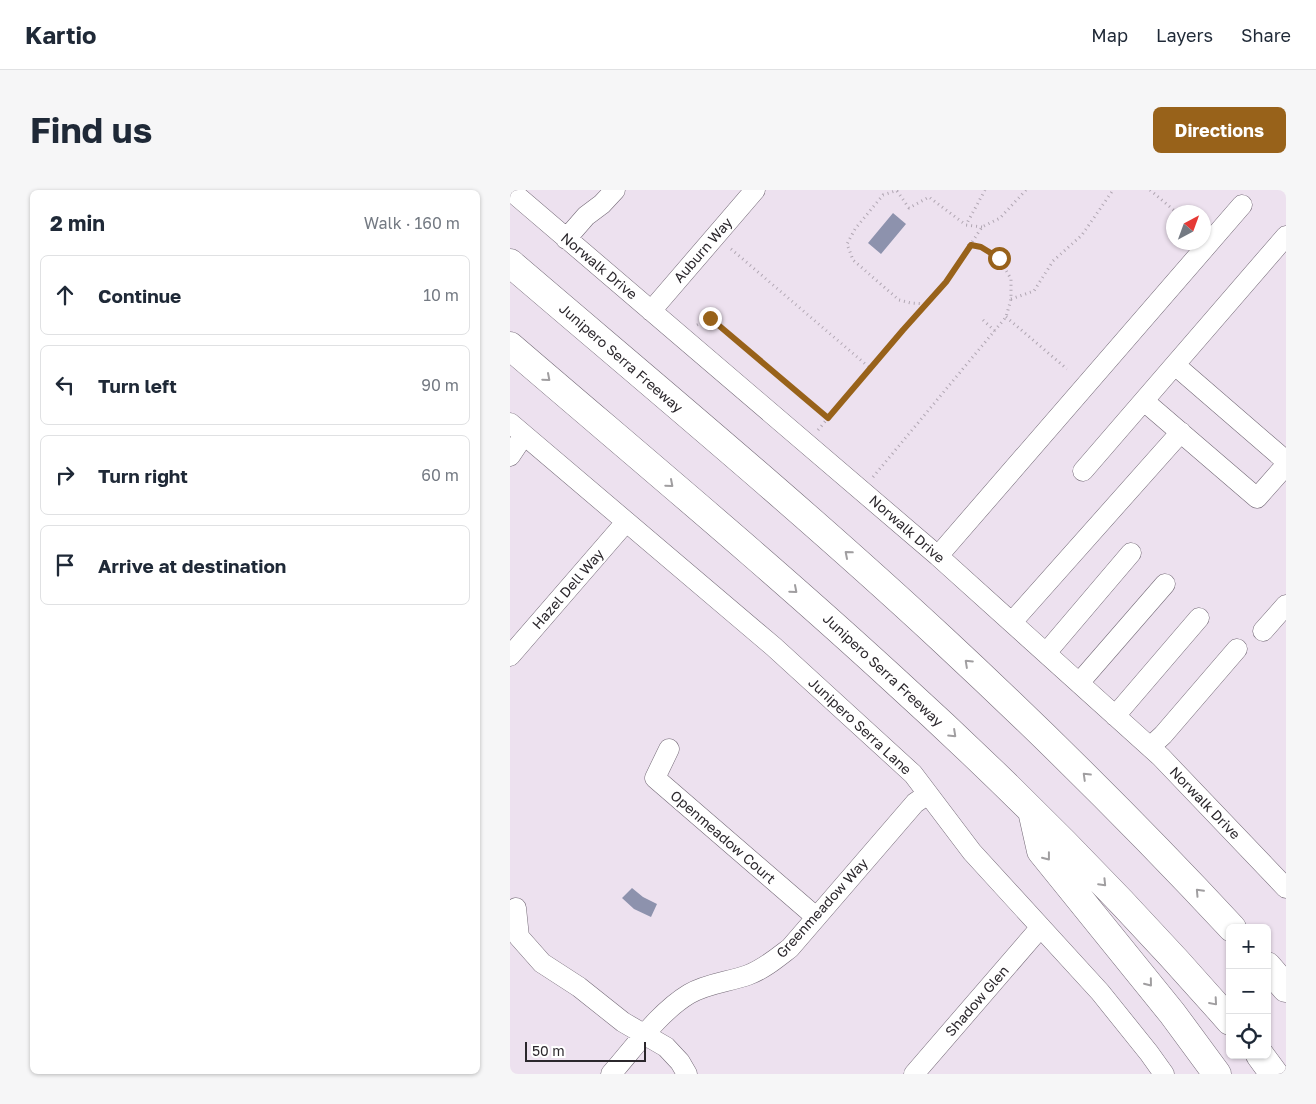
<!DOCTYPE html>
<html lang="en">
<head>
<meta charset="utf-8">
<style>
  :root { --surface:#fff; --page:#f6f6f7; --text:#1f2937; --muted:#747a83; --line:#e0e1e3; --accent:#98621a }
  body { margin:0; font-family:"Golos Text",sans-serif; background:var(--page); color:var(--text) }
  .controls { position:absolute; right:15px; bottom:15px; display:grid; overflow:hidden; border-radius:8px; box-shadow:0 1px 4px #0004 }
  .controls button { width:45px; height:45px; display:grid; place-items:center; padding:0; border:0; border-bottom:1px solid var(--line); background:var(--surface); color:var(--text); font:25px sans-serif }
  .compass { position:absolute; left:656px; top:15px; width:45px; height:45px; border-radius:50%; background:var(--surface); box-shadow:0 1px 4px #0004; rotate:41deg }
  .scale { position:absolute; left:15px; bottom:12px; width:121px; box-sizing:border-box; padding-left:5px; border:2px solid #2b272c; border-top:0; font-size:14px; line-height:18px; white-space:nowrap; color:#2b272c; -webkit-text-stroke:4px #fff; paint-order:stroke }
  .stop { position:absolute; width:15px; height:15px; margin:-11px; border:4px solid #98621a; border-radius:50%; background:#fff }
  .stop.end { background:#98621a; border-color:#fff; box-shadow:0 1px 5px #0008 }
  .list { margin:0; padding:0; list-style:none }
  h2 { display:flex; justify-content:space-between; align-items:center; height:65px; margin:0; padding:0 20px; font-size:21px }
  h2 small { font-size:16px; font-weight:400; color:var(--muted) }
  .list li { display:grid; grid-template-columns:32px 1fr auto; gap:15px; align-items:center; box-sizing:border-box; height:80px; margin:0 10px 10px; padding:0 10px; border:1px solid var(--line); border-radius:8px }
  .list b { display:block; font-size:19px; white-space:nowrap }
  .list em { font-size:16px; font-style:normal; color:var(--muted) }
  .icon { flex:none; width:28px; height:28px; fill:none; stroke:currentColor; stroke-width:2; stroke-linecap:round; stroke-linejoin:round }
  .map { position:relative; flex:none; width:776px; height:884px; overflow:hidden; border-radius:8px }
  header { display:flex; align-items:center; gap:30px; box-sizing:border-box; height:70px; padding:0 25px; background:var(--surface); border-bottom:1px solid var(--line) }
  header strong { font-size:24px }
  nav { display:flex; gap:28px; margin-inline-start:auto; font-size:18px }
  .intro { display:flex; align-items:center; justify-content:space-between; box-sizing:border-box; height:120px; padding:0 30px }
  h1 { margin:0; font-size:35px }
  .button { padding:12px 22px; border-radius:8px; background:var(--accent); color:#fff; font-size:18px; font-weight:700 }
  main { display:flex; gap:30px; padding:0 30px }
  aside { flex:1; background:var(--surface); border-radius:8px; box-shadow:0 1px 4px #0004 }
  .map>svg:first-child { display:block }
  .water { fill:#8d92ad }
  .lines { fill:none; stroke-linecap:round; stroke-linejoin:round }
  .minor-casing { stroke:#746a77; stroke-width:21 }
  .highway-casing { stroke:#746a77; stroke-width:29 }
  .path { stroke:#b0a6b2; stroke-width:3; stroke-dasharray:1 4; stroke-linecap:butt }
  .minor { stroke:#fff; stroke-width:20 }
  .highway { stroke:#fff; stroke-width:28 }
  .oneway { stroke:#a09ea0 }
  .route { stroke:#98621a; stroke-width:6 }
  .labels { text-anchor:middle; stroke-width:4; stroke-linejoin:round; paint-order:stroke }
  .street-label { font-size:14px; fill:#2b272c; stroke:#fff }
</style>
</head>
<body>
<header>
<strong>Kartio</strong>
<nav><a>Map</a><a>Layers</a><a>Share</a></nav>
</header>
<div class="intro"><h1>Find us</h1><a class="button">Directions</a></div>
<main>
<aside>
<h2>2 min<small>Walk · 160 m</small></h2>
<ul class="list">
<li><svg class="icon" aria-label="ahead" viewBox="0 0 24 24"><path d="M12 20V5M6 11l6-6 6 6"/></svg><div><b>Continue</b></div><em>10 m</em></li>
<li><svg class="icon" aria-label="left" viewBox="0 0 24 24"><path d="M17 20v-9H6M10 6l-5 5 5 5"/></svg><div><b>Turn left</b></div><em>90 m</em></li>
<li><svg class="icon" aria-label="right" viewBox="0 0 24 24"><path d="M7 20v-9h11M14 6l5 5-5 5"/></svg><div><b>Turn right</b></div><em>60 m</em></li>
<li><svg class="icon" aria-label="arrive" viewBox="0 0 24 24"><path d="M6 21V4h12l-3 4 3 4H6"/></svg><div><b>Arrive at destination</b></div></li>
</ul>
</aside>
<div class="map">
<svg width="776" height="884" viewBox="0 0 776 884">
  <rect width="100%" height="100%" fill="#ede1ef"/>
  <path class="water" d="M 383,23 L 396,34 L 371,64 L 358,53 Z
    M 122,698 L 133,707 L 147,714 L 141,727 L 124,719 L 112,708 Z"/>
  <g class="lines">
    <defs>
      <path id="minor" d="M 0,0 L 428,366 L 651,567 L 776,698
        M 56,49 L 76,26 L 92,14 L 105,0
        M 141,121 L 245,0
        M 665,175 L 776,271
        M 634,211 L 747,308 L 776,275
        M 0,233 L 264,457 L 403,584 L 462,662 L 590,802 L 639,863 L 654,884
        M 0,266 L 14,245
        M 573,281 L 776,46
        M 428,366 L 732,15
        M 502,432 L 671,242
        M 753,441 L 776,415
        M 536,463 L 621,363
        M 0,466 L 116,332
        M 569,493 L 655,394
        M 605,526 L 689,428
        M 640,557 L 653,545 L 727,459
        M 159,559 L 145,588 L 306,727
        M 6,718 L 9,747 L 32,773 L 69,797 L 113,832 L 156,857 L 170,872 L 177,884
        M 101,884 C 124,858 149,822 179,804 C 198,793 219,792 238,785 C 254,779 267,768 280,758 L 405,613 L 418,604
        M 404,884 L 530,738"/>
      <path id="highway" d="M 0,73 C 145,197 292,319 432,449 C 532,542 629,638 722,738
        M 0,156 C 128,266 258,374 382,488 C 501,596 614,710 720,831
        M 522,621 L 531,661 L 662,823 L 707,884
        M 757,776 L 776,798
        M 750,865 L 764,884"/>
    </defs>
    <use href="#minor" class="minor-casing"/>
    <use href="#highway" class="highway-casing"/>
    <path class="path" d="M 388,0 L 373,5 L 345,39 L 337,54 L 343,70 L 389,110 L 401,113 L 416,114 L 436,92 L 472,37 L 490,28 L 516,0
      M 640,0 L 666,22
      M 387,1 L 399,18 L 419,7 L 456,35
      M 472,37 L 456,35 L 475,0
      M 221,59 L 360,178 L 416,114
      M 501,109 L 524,101 L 543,71 L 572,45 L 603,0
      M 496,127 L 557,179
      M 473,130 L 485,141
      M 187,135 L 201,128 L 318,228
      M 308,240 L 360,178
      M 363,287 L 496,127 L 501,109 L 501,89 L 489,68 L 471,57 L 454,55"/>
    <use href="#minor" class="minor"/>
    <use href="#highway" class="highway"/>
  </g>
  <defs><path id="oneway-chevron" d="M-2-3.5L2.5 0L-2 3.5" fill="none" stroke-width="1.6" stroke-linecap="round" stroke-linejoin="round" transform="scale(1.25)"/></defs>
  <g class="oneway">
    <use href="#oneway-chevron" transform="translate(37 188) rotate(41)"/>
    <use href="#oneway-chevron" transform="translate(160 294) rotate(41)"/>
    <use href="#oneway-chevron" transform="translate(338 364) rotate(-139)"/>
    <use href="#oneway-chevron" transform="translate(284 400) rotate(41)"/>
    <use href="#oneway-chevron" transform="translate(458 473) rotate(-137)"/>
    <use href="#oneway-chevron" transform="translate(443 544) rotate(43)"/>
    <use href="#oneway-chevron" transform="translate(576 586) rotate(-136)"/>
    <use href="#oneway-chevron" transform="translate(537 667) rotate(52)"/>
    <use href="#oneway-chevron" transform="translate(593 693) rotate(46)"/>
    <use href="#oneway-chevron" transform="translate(689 702) rotate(-133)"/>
    <use href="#oneway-chevron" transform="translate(639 793) rotate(51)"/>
    <use href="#oneway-chevron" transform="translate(704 812) rotate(49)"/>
  </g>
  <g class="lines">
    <path class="route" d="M 200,128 L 318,228 L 393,140 L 436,92 L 461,55 L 471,57 L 489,68"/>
  </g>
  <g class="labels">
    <g class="street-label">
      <text transform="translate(193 60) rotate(-49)" y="5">Auburn Way</text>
      <text transform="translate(89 76) rotate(40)" y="5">Norwalk Drive</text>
      <text transform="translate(111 168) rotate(41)" y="5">Junipero Serra Freeway</text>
      <text transform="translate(397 339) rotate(41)" y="5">Norwalk Drive</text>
      <text transform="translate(58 399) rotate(-49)" y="5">Hazel Dell Way</text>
      <text transform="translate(373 480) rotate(43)" y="5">Junipero Serra Freeway</text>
      <text transform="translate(350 536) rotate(43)" y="5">Junipero Serra Lane</text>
      <text transform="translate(695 613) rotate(46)" y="5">Norwalk Drive</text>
      <text transform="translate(213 647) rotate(41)" y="5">Openmeadow Court</text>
      <text transform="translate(312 718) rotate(-48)" y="5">Greenmeadow Way</text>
      <text transform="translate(467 811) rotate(-49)" y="5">Shadow Glen</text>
    </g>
  </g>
</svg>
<div class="controls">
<button>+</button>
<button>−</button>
<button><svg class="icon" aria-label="locate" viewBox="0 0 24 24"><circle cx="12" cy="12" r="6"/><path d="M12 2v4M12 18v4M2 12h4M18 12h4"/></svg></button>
</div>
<svg class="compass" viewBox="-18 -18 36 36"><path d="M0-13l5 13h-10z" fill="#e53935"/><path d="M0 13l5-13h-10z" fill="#747a83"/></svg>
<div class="scale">50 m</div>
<div class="stop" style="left:489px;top:68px"></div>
<div class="stop end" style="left:200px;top:128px"></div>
</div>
</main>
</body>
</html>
